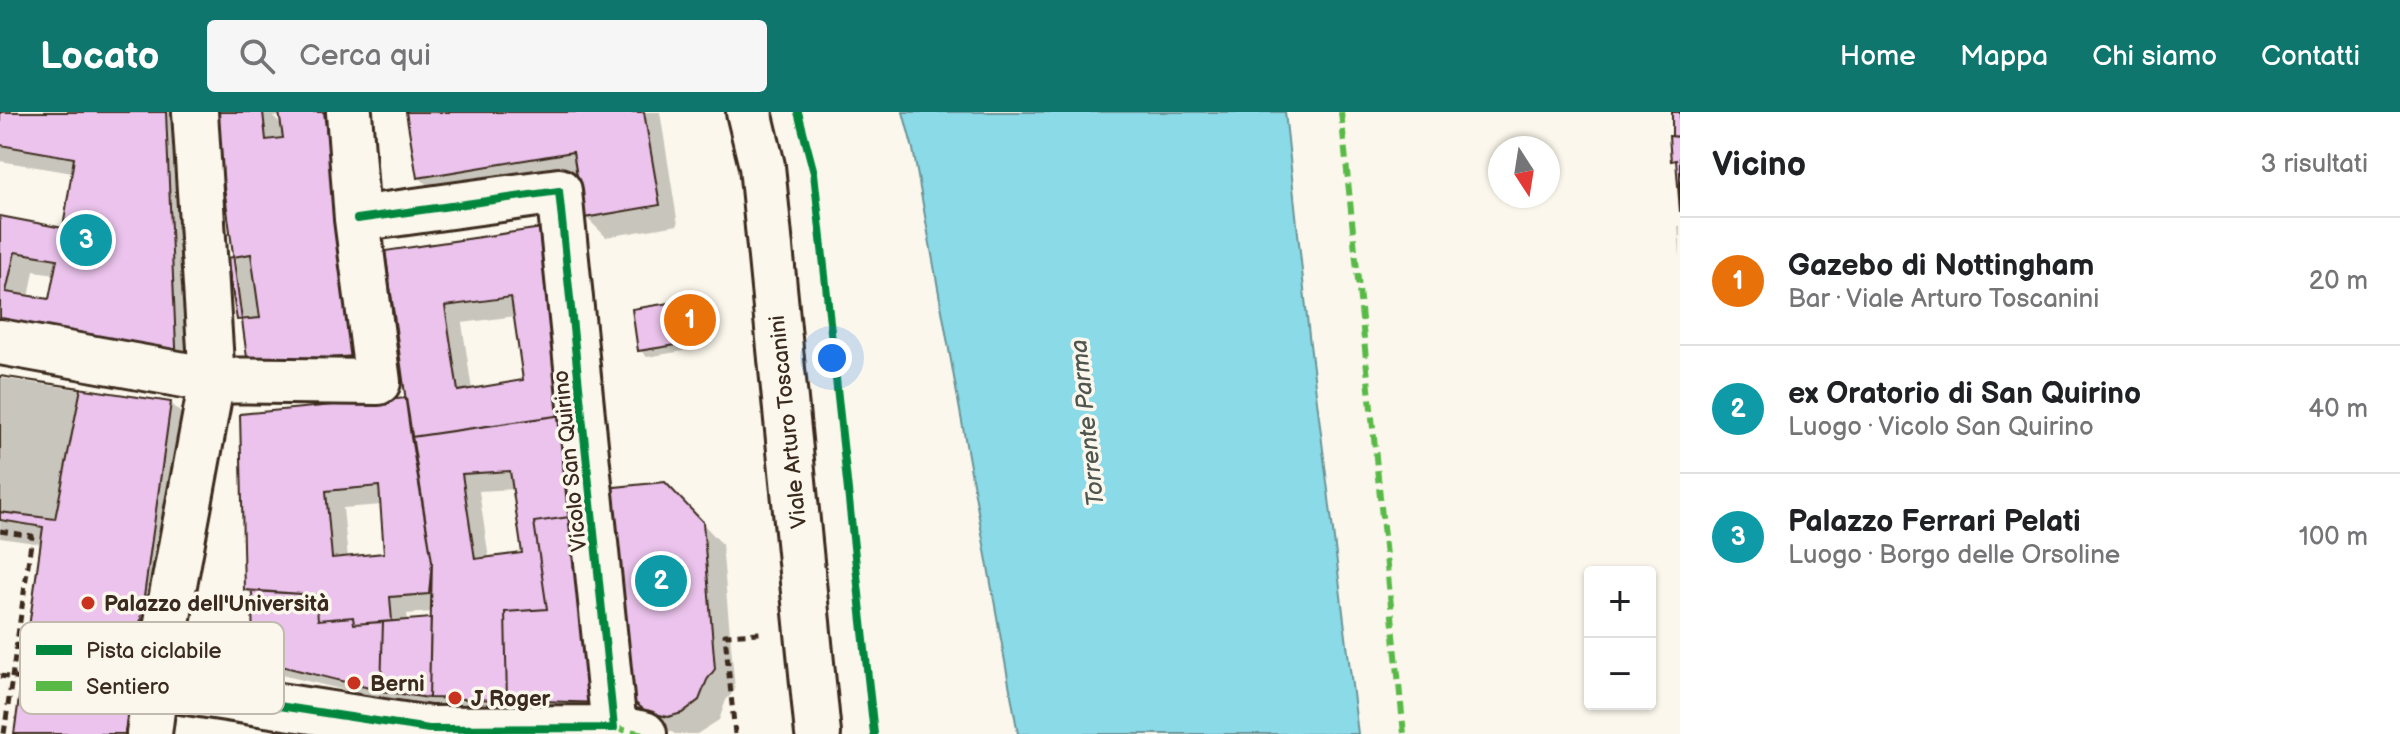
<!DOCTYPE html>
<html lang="it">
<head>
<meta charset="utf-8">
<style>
  :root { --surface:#fff; --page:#f6f6f6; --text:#202124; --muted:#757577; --line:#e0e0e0; --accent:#0f766e }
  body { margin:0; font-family:"Balsamiq Sans",sans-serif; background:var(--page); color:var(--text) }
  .controls { position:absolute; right:24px; bottom:24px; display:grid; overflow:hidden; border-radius:8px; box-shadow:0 2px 6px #0004 }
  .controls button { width:72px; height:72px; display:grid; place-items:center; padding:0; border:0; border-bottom:2px solid var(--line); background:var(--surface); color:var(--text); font:40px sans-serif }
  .compass { position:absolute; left:1488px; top:24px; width:72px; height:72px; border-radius:50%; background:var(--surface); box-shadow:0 2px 6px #0004; rotate:168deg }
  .you { position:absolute; left:832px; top:246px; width:28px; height:28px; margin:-20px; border:6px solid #fff; border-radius:50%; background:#1a73e8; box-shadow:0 0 0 12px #1a73e833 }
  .badge { display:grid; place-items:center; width:52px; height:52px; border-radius:50%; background:var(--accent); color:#fff; font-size:26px; font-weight:700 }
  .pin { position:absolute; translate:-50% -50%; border:4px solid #fff; box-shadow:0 2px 8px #0006 }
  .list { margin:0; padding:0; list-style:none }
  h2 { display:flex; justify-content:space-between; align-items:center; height:104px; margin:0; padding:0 32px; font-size:34px }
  h2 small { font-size:26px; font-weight:400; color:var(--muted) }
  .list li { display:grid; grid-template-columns:52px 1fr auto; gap:24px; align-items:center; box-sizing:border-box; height:128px; padding:0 32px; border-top:2px solid var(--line) }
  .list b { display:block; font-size:30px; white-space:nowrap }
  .list p { margin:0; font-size:26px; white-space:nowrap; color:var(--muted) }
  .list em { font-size:26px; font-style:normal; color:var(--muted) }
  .icon { flex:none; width:44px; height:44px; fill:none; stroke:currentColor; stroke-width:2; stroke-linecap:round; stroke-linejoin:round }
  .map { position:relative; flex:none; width:1680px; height:622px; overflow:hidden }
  header { display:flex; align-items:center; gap:48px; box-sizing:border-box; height:112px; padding:0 40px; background:var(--accent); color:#fff }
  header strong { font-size:38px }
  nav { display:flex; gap:44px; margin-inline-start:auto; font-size:28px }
  .search { width:560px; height:72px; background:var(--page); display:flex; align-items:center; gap:20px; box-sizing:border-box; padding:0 28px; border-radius:8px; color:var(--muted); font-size:30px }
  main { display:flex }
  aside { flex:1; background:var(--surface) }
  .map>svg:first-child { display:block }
  .water { fill:#8adae7; stroke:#6a9497; stroke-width:2 }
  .shadow { fill:#0003; fill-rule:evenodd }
  .building { fill:#ebc3ec; stroke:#3b2a1e; stroke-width:2; fill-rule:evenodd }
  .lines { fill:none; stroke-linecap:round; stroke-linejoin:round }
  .minor-casing { stroke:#3b2a1e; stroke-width:50 }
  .path { stroke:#3b2a1e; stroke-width:5; stroke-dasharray:8 6; stroke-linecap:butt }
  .minor { stroke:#fbf7ec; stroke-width:44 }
  .quiet { stroke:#58b947; stroke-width:6; stroke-dasharray:12 6; stroke-linecap:butt }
  .cycleway-casing { stroke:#fbf7ec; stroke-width:13 }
  .cycleway { stroke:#00873e; stroke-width:8 }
  .poi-dot { fill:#c8321e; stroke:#fbf7ec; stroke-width:3 }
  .labels { text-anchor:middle; stroke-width:7; stroke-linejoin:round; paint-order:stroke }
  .street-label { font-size:22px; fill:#3b2a1e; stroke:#fbf7ec }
  .poi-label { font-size:22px; font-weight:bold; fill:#3b2a1e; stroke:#fbf7ec; text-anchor:start }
  .water-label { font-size:24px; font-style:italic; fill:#4f5650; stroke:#fbf7ec }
  .key { fill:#fbf7ec; stroke:#c1baae; stroke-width:2 }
  .key-label { font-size:22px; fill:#3b2a1e }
</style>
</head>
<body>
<header>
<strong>Locato</strong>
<div class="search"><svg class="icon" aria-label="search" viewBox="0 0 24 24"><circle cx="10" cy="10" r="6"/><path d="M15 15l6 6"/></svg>Cerca qui</div>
<nav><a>Home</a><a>Mappa</a><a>Chi siamo</a><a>Contatti</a></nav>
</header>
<main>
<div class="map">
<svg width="1680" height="622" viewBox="0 0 1680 622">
  <rect width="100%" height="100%" fill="#fbf7ec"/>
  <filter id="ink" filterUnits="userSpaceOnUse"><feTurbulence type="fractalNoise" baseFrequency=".0125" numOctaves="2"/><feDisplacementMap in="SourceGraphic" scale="16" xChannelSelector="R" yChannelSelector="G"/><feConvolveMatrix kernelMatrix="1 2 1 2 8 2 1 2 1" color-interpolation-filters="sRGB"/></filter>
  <g filter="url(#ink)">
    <path class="water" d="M 903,0 L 1285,0 L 1309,224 L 1358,622 L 1018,622 L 913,37 Z"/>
    <path class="shadow" d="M 0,0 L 182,0 L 196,277 L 0,223 L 0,106 L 65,118 L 73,61 L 0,49 ZM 34,159 L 56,162 L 51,189 L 29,186 Z
      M 219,0 L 336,0 L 371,261 L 267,270 L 244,213 L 239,207 L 236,150 ZM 282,4 L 283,15 L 273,5 Z
      M 408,0 L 660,0 L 678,113 L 606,125 L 586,105 L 579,62 L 439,85 L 419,65 Z
      M 1678,114 L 1680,114 L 1680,148 Z
      M 541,119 L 621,608 L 449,603 L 269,560 L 255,546 L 254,486 L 246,477 L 242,304 L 408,287 L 387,141 ZM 516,204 L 525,269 L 472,278 L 462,211 ZM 515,377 L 525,442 L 489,447 L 479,379 ZM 382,393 L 387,443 L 348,447 L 343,396 ZM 431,500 L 431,508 L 408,510 L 407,502 Z
      M 681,191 L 688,198 L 695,237 L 647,245 L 640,238 Z
      M 0,266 L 171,291 L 192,313 L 149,622 L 16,622 L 42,432 L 0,426 Z
      M 685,393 L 722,432 L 735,578 L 726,588 L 719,608 L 697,622 L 675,622 L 658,612 L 637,591 Z"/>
    <path class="building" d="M 0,0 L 166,0 L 177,258 L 0,211 L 0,104 L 63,116 L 74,46 L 0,33 ZM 15,140 L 57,147 L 49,187 L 6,180 Z
      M 217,0 L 263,0 L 266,28 L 283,26 L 279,0 L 324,0 L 354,244 L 248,253 L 217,23 Z
      M 406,0 L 644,0 L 660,93 L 584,106 L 573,40 L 417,66 Z
      M 1672,0 L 1680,0 L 1680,25 L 1672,24 Z
      M 1669,24 L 1680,25 L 1680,100 L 1676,48 L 1671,49 Z
      M 542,116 L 563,303 L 411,325 L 385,139 ZM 511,185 L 523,268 L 458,279 L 445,194 Z
      M 251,142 L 260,206 L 237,208 L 227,146 Z
      M 682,189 L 689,231 L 638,239 L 632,197 Z
      M 0,264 L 171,290 L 125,622 L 14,622 L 43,415 L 0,408 Z
      M 0,264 L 81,276 L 55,407 L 0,400 Z
      M 406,286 L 432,449 L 429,482 L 390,485 L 392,509 L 354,512 L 353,505 L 318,508 L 316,483 L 244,478 L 240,302 ZM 379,374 L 384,441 L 332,446 L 326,379 Z
      M 563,303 L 577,404 L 534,410 L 547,497 L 505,500 L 507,588 L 429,586 L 432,449 L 411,325 ZM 510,359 L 522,441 L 475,447 L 462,362 Z
      M 665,370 L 703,410 L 715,557 L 707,568 L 699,588 L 682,601 L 668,605 L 647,600 L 634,590 L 605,376 Z
      M 577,404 L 604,591 L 507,588 L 505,500 L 547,497 L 534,410 Z
      M 252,479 L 316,483 L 318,508 L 353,505 L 354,512 L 383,510 L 381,579 L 253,547 Z
      M 431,506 L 429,586 L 381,579 L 383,510 Z"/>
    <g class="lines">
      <defs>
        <path id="minor" d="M 749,0 L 762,54 L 818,622
          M 357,107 L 559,79 L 614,616
          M 0,230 L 212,268 L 378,270 L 357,107 L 349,0
          M 155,575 L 429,617 L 614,616 L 644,622
          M 149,622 L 155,575 L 212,268 L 195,0"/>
      </defs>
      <use href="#minor" class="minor-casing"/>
      <path class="path" d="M 0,419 L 32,424 L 4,622
        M 0,564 L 22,567
        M 735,622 L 725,523 L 760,521"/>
      <use href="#minor" class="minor"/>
      <path class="quiet" d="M 1341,0 L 1404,622
        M 614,616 L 644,622"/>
      <defs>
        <path id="cycleway" d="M 798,0 L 814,61 L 874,622
          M 155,575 L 429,617 L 614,616 L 559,79 L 357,107"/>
      </defs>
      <use href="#cycleway" class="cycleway-casing"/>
      <use href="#cycleway" class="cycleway"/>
    </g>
  </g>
  <g class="poi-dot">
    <circle cx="88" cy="491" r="8"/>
    <circle cx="354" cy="571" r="8"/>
    <circle cx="455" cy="586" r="8"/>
  </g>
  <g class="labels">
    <g class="street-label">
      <text transform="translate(787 310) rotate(-96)" y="8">Viale Arturo Toscanini</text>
      <text transform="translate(569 349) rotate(-96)" y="8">Vicolo San Quirino</text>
    </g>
    <g class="poi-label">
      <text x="104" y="499">Palazzo dell'Università</text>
      <text x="370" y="579">Berni</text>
      <text x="471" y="594">J Roger</text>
    </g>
    <g class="water-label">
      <text transform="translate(1087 311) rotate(-96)" y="8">Torrente Parma</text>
    </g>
  </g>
  <rect x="20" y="510" width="264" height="92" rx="12" class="key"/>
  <rect x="36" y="533" width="36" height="10" fill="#00873e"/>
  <rect x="36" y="569" width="36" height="10" fill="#58b947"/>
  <g class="key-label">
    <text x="86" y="546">Pista ciclabile</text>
    <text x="86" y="582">Sentiero</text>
  </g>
</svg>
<div class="controls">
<button>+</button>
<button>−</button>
</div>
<svg class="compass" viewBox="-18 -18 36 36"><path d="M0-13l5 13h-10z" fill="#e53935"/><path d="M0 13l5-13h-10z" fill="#757577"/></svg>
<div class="you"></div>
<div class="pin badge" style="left:690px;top:208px;background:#e8710a">1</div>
<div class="pin badge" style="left:661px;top:469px;background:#0f9aa8">2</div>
<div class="pin badge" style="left:86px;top:128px;background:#0f9aa8">3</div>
</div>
<aside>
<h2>Vicino<small>3 risultati</small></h2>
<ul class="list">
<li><span class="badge" style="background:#e8710a">1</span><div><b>Gazebo di Nottingham</b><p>Bar · Viale Arturo Toscanini</p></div><em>20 m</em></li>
<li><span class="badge" style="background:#0f9aa8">2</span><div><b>ex Oratorio di San Quirino</b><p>Luogo · Vicolo San Quirino</p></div><em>40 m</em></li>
<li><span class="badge" style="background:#0f9aa8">3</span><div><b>Palazzo Ferrari Pelati</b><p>Luogo · Borgo delle Orsoline</p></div><em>100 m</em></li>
</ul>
</aside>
</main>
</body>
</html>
